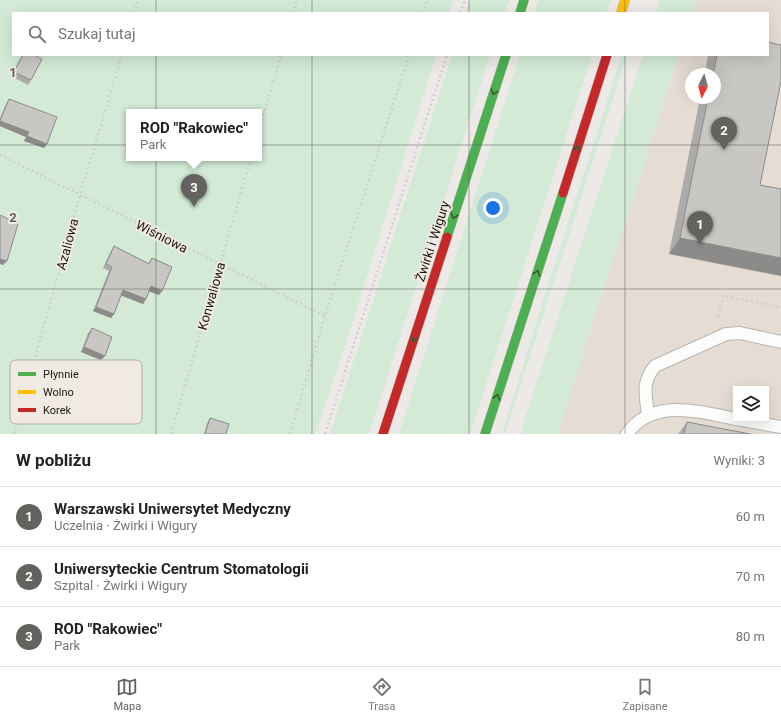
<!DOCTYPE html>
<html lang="pl">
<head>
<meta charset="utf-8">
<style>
  :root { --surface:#fff; --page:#f2f2f2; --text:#222; --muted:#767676; --line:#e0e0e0; --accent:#64625f }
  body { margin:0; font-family:Roboto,sans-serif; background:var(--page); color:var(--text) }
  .controls { position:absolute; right:12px; bottom:12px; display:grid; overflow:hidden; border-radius:0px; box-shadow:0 4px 16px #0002 }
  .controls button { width:36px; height:36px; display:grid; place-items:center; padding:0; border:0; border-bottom:1px solid var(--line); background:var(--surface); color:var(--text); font:20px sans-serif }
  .compass { position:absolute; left:685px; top:68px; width:36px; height:36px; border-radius:50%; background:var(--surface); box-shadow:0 4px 16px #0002; rotate:186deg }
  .you { position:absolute; left:493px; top:208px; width:14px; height:14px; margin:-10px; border:3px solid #fff; border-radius:50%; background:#1a73e8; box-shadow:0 0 0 6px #1a73e833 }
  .badge { display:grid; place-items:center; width:26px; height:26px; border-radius:50%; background:var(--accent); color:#fff; font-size:13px; font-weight:700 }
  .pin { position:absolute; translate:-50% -33px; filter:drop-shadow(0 1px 2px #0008) }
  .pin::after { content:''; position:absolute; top:21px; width:14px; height:12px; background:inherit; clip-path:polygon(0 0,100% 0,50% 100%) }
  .popup { position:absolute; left:126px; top:109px; width:136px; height:52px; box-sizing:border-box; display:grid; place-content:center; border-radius:0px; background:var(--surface); filter:drop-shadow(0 1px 3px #0005); font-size:13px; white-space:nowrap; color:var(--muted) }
  .popup b { font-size:15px; color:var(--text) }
  .popup::after { content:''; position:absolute; left:50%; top:100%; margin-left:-8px; border:8px solid transparent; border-top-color:var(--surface) }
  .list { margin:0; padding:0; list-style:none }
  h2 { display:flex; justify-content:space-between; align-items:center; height:52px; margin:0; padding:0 16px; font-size:17px }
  h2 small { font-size:13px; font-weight:400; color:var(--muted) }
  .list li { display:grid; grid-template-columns:26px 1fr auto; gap:12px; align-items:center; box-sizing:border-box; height:60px; padding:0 16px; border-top:1px solid var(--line) }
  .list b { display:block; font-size:15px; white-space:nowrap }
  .list p { margin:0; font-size:13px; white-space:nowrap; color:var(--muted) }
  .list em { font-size:13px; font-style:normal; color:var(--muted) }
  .icon { flex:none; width:22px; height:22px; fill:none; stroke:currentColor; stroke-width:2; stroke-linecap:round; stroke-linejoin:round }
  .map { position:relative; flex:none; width:781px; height:434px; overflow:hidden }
  .search { position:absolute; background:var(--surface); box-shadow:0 4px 16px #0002; left:12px; right:12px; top:12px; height:44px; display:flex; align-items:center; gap:10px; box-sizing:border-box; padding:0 14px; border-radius:0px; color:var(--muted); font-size:15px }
  .sheet { height:232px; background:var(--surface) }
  nav { display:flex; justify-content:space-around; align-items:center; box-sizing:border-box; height:56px; border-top:1px solid var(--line); background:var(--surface); font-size:11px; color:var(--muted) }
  nav a { display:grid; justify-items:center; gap:2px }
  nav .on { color:var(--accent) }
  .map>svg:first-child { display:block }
  .built { fill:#e5ddd4; fill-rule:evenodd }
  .green { fill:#d2ead6; fill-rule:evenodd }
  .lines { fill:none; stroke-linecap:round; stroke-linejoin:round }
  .lane-casing { stroke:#b7b5b2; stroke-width:14 }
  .fast-casing { stroke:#b7b5b2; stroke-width:10 }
  .slow-casing { stroke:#b7b5b2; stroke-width:10 }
  .jam-casing { stroke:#b7b5b2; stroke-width:10 }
  .path { stroke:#d1d0cf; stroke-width:2.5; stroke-dasharray:2 3; stroke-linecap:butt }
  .lane { stroke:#fcfcfb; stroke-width:12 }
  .fast { stroke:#4caf50; stroke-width:9 }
  .slow { stroke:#ffc107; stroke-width:9 }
  .jam { stroke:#c62828; stroke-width:9 }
  .wall { fill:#adaba9 }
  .shaded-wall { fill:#8d8b89 }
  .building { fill:#c9c7c4; stroke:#8d8b89 }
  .oneway { stroke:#315c30 }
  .grid { fill:none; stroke:#64625f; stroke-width:1; stroke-opacity:0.55 }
  .labels { text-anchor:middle; stroke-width:4; stroke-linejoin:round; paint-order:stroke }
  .street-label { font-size:13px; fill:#1b1916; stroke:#f0eae2 }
  .key { fill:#f0eae2; stroke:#b0aba5; stroke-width:1 }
  .key-label { font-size:11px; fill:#1b1916 }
  .grid-label { font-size:13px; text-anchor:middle; font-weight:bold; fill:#64625f; stroke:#f0eae2; stroke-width:4; stroke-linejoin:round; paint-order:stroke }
</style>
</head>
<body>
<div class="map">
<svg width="781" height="434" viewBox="0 0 781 434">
  <rect width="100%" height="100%" fill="#ece9e6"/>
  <path class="built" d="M 697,0 L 781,0 L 781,434 L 557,434 L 679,55 L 768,55 L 768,13 L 693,13 ZM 691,74 L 715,74 L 715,98 L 691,98 ZM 736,389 L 766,389 L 766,419 L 736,419 Z"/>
  <path class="green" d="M 0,0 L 453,0 L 449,13 L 13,13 L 13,55 L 436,55 L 341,359 L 315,434 L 0,434 ZM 129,112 L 259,112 L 259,158 L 129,158 Z
    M 470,0 L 509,0 L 504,13 L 466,13 Z
    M 538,0 L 610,0 L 606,13 L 534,13 Z
    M 660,0 L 697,0 L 693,13 L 656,13 Z
    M 452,55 L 490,55 L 369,434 L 330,434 Z
    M 520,55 L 592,55 L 470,434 L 399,434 Z
    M 622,55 L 627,55 L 505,434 L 502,434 L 541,307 Z
    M 643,55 L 679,55 L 557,434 L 520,434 Z"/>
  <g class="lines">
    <defs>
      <path id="lane" d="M 648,415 C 646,395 641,383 655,366 L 726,334 L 740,333 L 781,342
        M 737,419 L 781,427
        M 627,434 C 652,397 700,412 736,419"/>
      <path id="fast" d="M 520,13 L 524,0
        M 447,237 L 506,55
        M 485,434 L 563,193"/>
      <path id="slow" d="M 621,13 L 625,0"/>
      <path id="jam" d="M 563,193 L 607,55
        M 383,434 L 447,237"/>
    </defs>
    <use href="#lane" class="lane-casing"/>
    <use href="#fast" class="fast-casing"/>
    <use href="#slow" class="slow-casing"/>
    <use href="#jam" class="jam-casing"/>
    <path class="path" d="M 134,13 L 138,0
      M 293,13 L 297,0
      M 423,13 L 427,0
      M 460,13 L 465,0
      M 259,130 L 281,55
      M 0,155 L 325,316
      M 718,317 L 723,296 L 781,307
      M 14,434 L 80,195 L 122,55
      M 171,434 L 251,158
      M 290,434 L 325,316 L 409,55
      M 325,434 L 447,55"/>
    <use href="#lane" class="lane"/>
    <use href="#fast" class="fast"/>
    <use href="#slow" class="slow"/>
    <use href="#jam" class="jam"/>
  </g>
  <path class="wall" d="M 22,55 L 34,55 L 31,80 L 28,85 L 11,76 Z
    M 708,55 L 768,55 L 760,185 L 669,254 L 700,98 L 715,98 L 715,74 L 705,74 Z
    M 9,99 L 47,144 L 44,148 L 24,141 L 26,137 L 0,126 L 0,118 L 6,104 Z
    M 114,246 L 148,263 L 152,258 L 162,291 L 159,295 L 149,291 L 146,299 L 143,304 L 121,295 L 114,314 L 111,318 L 93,311 L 109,271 L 103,268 L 111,251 Z
    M 92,328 L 105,356 L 101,360 L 81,352 L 88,333 Z
    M 210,418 L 226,434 L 204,434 L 207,423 Z
    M 687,422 L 750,434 L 678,434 Z"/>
  <path class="shaded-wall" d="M 0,121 L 29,132 L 26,137 L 0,126 Z
    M 27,136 L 47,144 L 44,148 L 24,141 Z
    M 680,238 L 781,258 L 781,276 L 669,254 Z
    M 0,259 L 7,261 L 3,265 L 0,264 Z
    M 151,286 L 162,291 L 159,295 L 148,291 Z
    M 123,290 L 146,299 L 143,304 L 120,295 Z
    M 96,307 L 114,314 L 111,318 L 93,311 Z
    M 84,347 L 105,356 L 101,360 L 81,352 Z"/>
  <path class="building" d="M 768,42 L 781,45 L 781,81 L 760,185 L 781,189 L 781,258 L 680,238 L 708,98 L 715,98 L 715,74 L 713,74 L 717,55 L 768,55 Z
    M 23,55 L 34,55 L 42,59 L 31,80 L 14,72 Z
    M 9,99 L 57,117 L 47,144 L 27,136 L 29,132 L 0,121 Z
    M 0,215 L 18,224 L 7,261 L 0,259 Z
    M 114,246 L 149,264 L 152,258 L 172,267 L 162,291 L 151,286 L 146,299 L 123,290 L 114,314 L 96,307 L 112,267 L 106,264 Z
    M 92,328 L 112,337 L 105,356 L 84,347 Z
    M 210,418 L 229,424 L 226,434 L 205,434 Z
    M 687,422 L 750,434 L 684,434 Z"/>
  <defs><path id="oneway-chevron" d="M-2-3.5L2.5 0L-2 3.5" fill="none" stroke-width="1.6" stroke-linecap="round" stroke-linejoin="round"/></defs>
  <g class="oneway">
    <use href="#oneway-chevron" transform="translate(494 92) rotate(108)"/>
    <use href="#oneway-chevron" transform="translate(577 149) rotate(-72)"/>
    <use href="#oneway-chevron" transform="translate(454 216) rotate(108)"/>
    <use href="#oneway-chevron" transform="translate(537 273) rotate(-72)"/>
    <use href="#oneway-chevron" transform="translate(414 339) rotate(108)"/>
    <use href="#oneway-chevron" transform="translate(497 397) rotate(-72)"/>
  </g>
  <path class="grid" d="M 156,0 L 156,13M 312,0 L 312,13M 469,0 L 469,13M 625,0 L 625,13M 156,55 L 156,434M 312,55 L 312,434M 469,55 L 469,434M 625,55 L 625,434M 0,145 L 781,145M 0,289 L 781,289"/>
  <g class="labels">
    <g class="street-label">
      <text transform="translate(162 236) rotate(27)" y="5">Wiśniowa</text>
      <text transform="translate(432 241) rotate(-72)" y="5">Żwirki i Wigury</text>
      <text transform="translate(67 244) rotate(-75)" y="5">Azaliowa</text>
      <text transform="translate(211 296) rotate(-74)" y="5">Konwaliowa</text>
    </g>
  </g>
  <rect x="10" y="360" width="132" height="64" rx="6" class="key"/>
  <rect x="18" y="372" width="18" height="4" fill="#4caf50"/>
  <rect x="18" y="390" width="18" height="4" fill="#ffc107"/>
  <rect x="18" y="408" width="18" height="4" fill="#c62828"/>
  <g class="key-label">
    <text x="43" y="378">Płynnie</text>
    <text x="43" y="396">Wolno</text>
    <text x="43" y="414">Korek</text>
  </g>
  <g class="grid-label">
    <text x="13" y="77">1</text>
    <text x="13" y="222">2</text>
  </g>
</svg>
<div class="controls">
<button><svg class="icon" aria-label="layers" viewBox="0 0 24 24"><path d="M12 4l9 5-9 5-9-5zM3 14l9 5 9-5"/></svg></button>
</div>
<svg class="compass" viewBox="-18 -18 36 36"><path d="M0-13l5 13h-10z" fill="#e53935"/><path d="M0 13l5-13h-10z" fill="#767676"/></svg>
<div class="you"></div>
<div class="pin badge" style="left:700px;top:244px">1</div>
<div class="pin badge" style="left:724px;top:150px">2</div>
<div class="pin badge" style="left:194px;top:207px">3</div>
<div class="popup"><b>ROD &quot;Rakowiec&quot;</b>Park</div>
<div class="search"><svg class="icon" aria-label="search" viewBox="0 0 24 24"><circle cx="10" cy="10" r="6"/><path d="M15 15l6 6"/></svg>Szukaj tutaj</div>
</div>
<section class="sheet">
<h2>W pobliżu<small>Wyniki: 3</small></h2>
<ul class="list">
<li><span class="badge">1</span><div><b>Warszawski Uniwersytet Medyczny</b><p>Uczelnia · Żwirki i Wigury</p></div><em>60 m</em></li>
<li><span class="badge">2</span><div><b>Uniwersyteckie Centrum Stomatologii</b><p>Szpital · Żwirki i Wigury</p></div><em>70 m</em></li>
<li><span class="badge">3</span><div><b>ROD &quot;Rakowiec&quot;</b><p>Park</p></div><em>80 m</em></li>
</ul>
</section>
<nav>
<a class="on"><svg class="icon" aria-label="map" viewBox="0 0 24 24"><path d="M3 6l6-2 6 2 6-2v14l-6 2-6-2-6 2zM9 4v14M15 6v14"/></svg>Mapa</a>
<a><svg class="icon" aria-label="directions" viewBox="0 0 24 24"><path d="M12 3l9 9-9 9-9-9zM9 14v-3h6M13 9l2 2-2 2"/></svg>Trasa</a>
<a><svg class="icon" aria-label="saved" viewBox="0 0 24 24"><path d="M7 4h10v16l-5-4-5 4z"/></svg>Zapisane</a>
</nav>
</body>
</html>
